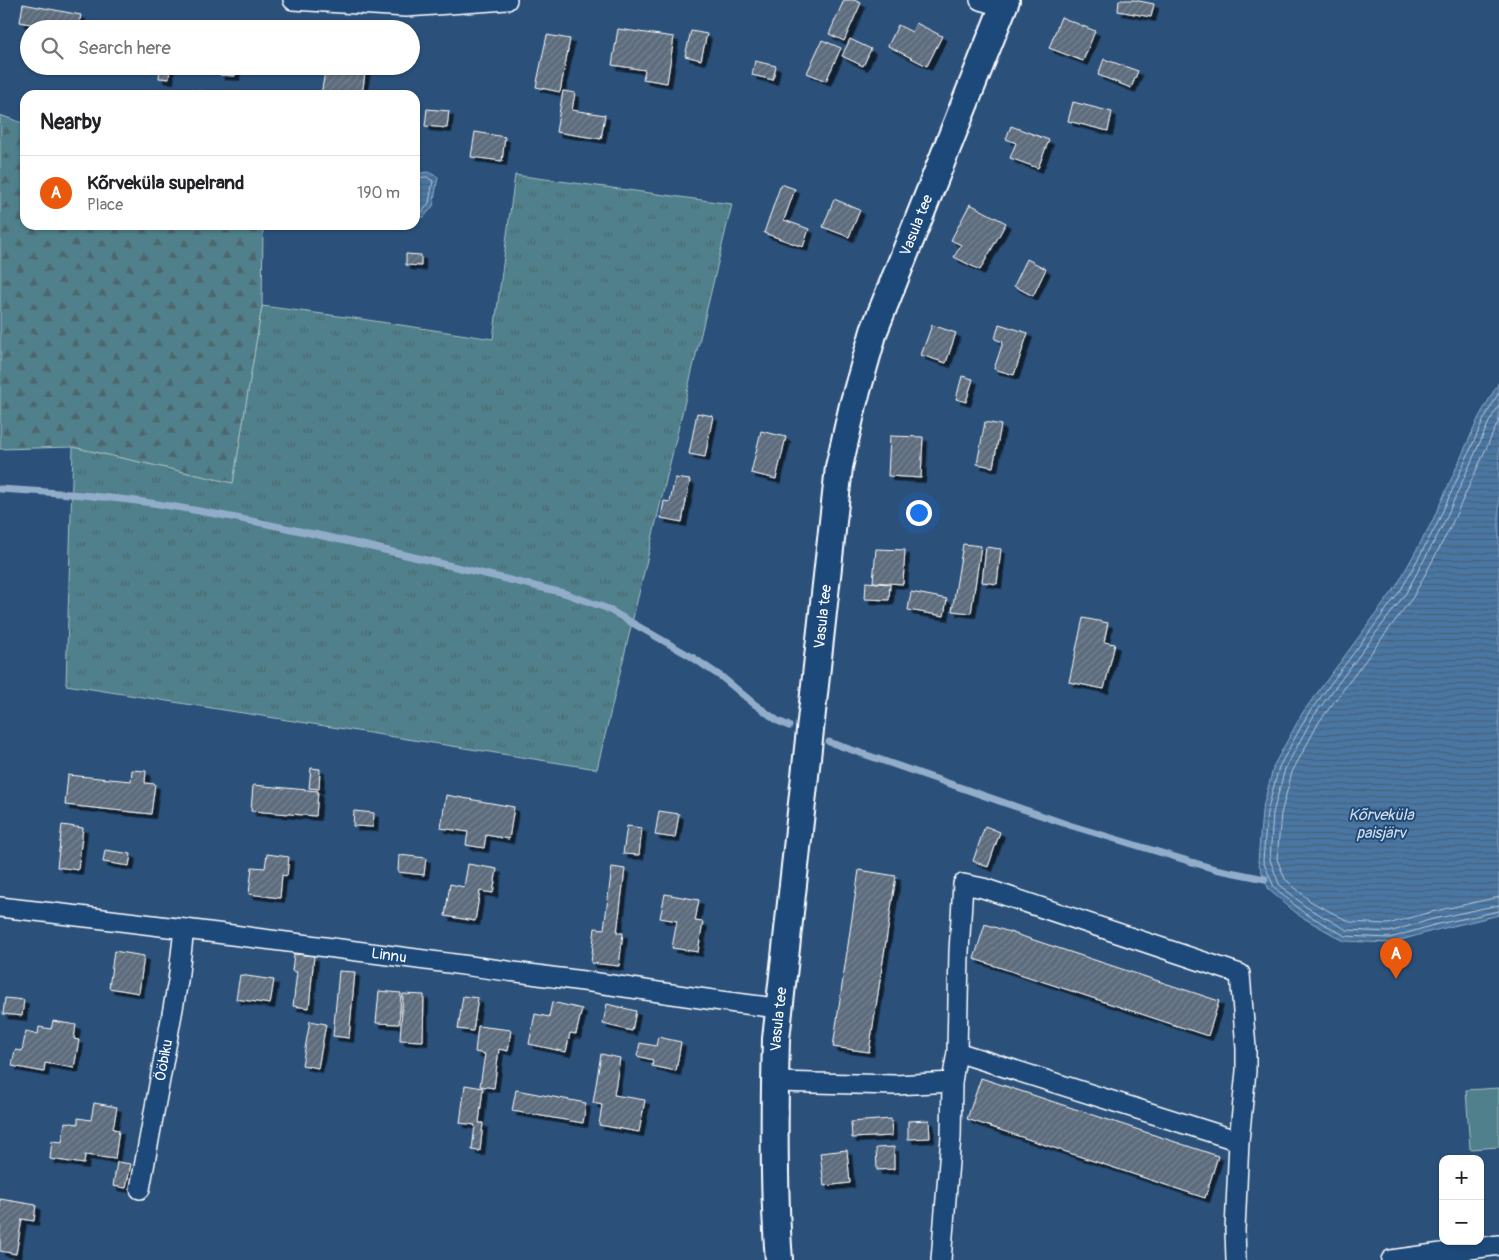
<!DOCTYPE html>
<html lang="en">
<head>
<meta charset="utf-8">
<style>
  :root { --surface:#fff; --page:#f2f2f2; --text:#202124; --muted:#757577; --line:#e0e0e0; --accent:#ea580c }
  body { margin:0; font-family:Pangolin,sans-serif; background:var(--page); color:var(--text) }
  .controls { position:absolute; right:15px; bottom:15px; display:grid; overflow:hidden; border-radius:10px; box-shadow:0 1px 4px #0004 }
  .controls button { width:45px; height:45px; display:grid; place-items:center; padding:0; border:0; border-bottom:1px solid var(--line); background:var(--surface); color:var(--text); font:25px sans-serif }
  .you { position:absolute; left:918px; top:512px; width:18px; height:18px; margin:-12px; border:4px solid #fff; border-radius:50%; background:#1a73e8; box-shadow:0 0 0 8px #1a73e833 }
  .badge { display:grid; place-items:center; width:32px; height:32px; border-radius:50%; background:var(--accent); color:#fff; font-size:16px; font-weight:700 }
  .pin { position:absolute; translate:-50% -41px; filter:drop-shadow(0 1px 2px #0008) }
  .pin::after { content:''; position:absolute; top:26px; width:18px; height:15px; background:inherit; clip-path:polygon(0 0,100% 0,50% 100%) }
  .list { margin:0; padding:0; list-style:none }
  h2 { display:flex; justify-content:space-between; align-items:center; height:65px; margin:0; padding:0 20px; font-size:21px }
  h2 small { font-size:16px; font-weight:400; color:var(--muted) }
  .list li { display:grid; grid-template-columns:32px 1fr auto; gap:15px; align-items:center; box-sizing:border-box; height:75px; padding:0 20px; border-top:1px solid var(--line) }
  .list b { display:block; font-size:19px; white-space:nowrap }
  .list p { margin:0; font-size:16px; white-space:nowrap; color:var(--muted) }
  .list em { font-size:16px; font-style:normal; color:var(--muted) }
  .icon { flex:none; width:28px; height:28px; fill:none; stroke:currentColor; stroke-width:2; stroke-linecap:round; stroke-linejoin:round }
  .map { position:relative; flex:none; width:1499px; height:1260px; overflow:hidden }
  .search { position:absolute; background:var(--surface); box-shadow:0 1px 4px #0004; left:20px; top:20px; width:400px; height:55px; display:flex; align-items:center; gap:12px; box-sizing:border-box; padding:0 18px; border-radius:28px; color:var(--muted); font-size:19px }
  .panel { position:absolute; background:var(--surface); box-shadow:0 1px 4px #0004; left:20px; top:90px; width:400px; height:140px; border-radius:15px }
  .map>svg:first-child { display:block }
  .grass { fill:url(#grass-tufts); stroke:#a8c0c5 }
  .forest { fill:url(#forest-firs); stroke:#a8c0c5 }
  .park { fill:#50808b; stroke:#a8c0c5 }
  .water { fill:url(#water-rules); stroke:#92adc9 }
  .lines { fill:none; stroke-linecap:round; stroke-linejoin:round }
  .shore { stroke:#b7c9db; stroke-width:1 }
  .stream { stroke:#92adc9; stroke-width:7 }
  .building { fill:url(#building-hatch); stroke:#fff; filter:url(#shadow) }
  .street-casing { stroke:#fff; stroke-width:22 }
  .secondary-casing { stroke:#fff; stroke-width:30 }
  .street { stroke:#1f4a7a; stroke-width:19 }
  .secondary { stroke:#1f4a7a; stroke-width:26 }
  .labels { text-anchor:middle; stroke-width:4; stroke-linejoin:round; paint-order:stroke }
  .street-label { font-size:15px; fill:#fff; stroke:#1f4a7a }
  .water-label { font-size:16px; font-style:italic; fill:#d2dde8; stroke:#1f4a7a }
</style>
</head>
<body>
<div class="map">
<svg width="1499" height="1260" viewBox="0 0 1499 1260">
  <defs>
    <pattern id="grass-tufts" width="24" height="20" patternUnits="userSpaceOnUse" patternTransform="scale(1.25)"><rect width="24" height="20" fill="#50808b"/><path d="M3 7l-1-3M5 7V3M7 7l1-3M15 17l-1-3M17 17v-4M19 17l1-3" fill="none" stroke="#4e666c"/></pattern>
    <pattern id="forest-firs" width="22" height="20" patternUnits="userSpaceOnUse" patternTransform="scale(1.25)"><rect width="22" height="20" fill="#50808b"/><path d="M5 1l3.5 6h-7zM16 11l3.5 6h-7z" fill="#4e666c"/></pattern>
    <pattern id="water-rules" width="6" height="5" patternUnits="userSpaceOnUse" patternTransform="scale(1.25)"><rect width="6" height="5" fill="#4a77a5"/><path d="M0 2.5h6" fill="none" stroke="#4b5f74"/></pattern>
    <pattern id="building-hatch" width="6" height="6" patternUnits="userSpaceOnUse" patternTransform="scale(1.25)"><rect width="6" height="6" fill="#5d6c7d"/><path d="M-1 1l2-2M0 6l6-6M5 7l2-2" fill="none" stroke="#758290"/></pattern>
    <filter id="shadow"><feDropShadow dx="4.5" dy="4.5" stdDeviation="0" flood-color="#0009"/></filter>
  </defs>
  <rect width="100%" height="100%" fill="#2b517b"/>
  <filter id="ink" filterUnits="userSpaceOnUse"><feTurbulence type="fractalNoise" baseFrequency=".02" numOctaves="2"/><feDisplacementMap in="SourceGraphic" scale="10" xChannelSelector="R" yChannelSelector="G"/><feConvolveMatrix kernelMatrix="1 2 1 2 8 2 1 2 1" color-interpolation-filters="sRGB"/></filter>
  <g filter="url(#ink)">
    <path class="grass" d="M 515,175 L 732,204 L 597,769 L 66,685 L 73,447 L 233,483 L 262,306 L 361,319 L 493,339 Z"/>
    <path class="forest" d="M 0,115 L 25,124 L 25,225 L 263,225 L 262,306 L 233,483 L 73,447 L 0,449 Z"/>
    <path class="park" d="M 1499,1088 L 1499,1147 L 1470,1149 L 1466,1090 Z"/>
    <path class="water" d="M 428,172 L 438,177 L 433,206 L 424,217 L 415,217 L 415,174 Z
      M 1499,382 L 1499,915 L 1436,930 L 1390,943 L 1344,941 L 1300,916 L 1269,890 L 1258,862 L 1262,811 L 1274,765 L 1303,712 L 1396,587 L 1432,522 L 1479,417 Z"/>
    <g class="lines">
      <path class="shore" d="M 415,178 L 427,177 L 433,181 L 429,203 L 422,212 L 415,212
        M 1499,392 L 1484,419 L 1437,524 L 1401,590 L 1308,714 L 1279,767 L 1267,812 L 1263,861 L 1274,887 L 1303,912 L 1345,936 L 1390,938 L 1434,925 L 1499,911
        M 1499,405 L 1489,422 L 1442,527 L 1406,593 L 1313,717 L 1285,769 L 1273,813 L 1270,860 L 1279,884 L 1306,907 L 1347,930 L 1389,932 L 1433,919 L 1499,905
        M 1499,420 L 1449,530 L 1413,597 L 1319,722 L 1292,772 L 1281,814 L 1277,859 L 1285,879 L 1310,901 L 1350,922 L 1388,924 L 1431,912 L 1499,897"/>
      <path class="stream" d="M 0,489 C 53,492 106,496 158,504 C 295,526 429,561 564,593 L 606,608 L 692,657 L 723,678 L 753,703 L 778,721 L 789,726
        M 829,742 L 1069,825 L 1215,869 L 1265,879"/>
    </g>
    <path class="building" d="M 844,0 L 854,0 L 861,3 L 844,41 L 829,34 Z
      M 1119,0 L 1134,0 L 1154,4 L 1151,17 L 1118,11 Z
      M 23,4 L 81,15 L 78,29 L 40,29 L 40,26 L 20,22 Z
      M 1061,17 L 1095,31 L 1083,61 L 1049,48 Z
      M 916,23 L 942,36 L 927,66 L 888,46 L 898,25 L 912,32 Z
      M 618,29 L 674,37 L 667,83 L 643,79 L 645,70 L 612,65 Z
      M 691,31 L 707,34 L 701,60 L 685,56 Z
      M 547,35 L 570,39 L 560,92 L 536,87 Z
      M 850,39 L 871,49 L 863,66 L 842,56 Z
      M 822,40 L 841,48 L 826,81 L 807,73 Z
      M 1104,59 L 1138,71 L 1131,88 L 1098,75 Z
      M 755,61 L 776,66 L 773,80 L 752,75 Z
      M 160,66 L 170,66 L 169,79 L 159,78 Z
      M 220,66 L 236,66 L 235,76 L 220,75 Z
      M 326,66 L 366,66 L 362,95 L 321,95 Z
      M 179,89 L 220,93 L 220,95 L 179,95 Z
      M 563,91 L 575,93 L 572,110 L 605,115 L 601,139 L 556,132 Z
      M 1073,102 L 1112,112 L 1108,131 L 1068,121 Z
      M 427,109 L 449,111 L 447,128 L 425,126 Z
      M 1011,126 L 1049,140 L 1038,168 L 1010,158 L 1016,143 L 1006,139 Z
      M 475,132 L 505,137 L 502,161 L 471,157 Z
      M 781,184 L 795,189 L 784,220 L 809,229 L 803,247 L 764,233 Z
      M 834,199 L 860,210 L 849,237 L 823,227 Z
      M 970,204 L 1006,223 L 980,270 L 954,257 L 961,245 L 951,240 Z
      M 406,254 L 421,255 L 421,266 L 406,265 Z
      M 1027,259 L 1046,269 L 1033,296 L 1014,286 Z
      M 999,324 L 1028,333 L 1014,375 L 994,369 L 1003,342 L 995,339 Z
      M 932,325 L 956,333 L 946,363 L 921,355 Z
      M 962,376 L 973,379 L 966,402 L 956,399 Z
      M 697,413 L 713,416 L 705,457 L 689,454 Z
      M 985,422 L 1001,425 L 993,467 L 977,464 Z
      M 761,431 L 786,437 L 776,479 L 751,473 Z
      M 890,436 L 923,437 L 921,478 L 888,476 Z
      M 675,478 L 690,480 L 682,522 L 661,518 L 664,501 L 670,502 Z
      M 963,544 L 981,546 L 971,613 L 952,611 Z
      M 986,547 L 1001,549 L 997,584 L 982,582 Z
      M 876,549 L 905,550 L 903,584 L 873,582 Z
      M 866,582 L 890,584 L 889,600 L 865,599 Z
      M 911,592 L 947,599 L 944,616 L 908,610 Z
      M 1083,618 L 1108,623 L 1104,642 L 1115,644 L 1104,689 L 1069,682 Z
      M 311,768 L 320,769 L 319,789 L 309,788 Z
      M 132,770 L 146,771 L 145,783 L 155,784 L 151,814 L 65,805 L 68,775 L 131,781 Z
      M 253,785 L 318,791 L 316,816 L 251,811 Z
      M 446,795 L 514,807 L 509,839 L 486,835 L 484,848 L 466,845 L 468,832 L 441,828 Z
      M 354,811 L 374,813 L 373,827 L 353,826 Z
      M 659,811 L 679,814 L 675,838 L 655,835 Z
      M 62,825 L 83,828 L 78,870 L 57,867 Z
      M 627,826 L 642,828 L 639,855 L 623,854 Z
      M 985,826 L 1000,832 L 988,867 L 973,861 Z
      M 105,850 L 131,854 L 129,866 L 103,862 Z
      M 267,854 L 289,857 L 287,876 L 282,875 L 280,898 L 249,894 L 252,867 L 265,868 Z
      M 399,855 L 426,858 L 424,875 L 398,872 Z
      M 468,864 L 497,869 L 493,893 L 480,891 L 475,921 L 445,916 L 450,884 L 464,887 Z
      M 612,867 L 625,869 L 617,933 L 623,933 L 619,966 L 591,963 L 595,928 L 604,929 Z
      M 859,870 L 896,876 L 869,1052 L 833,1047 Z
      M 665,894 L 699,900 L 695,921 L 703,922 L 698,952 L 672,948 L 677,921 L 660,918 Z
      M 985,924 L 1219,1001 L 1208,1036 L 974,959 Z
      M 114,951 L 144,956 L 139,993 L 109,988 Z
      M 294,954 L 314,956 L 309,1008 L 293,1006 L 297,972 L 292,971 Z
      M 339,971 L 355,972 L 349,1038 L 333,1036 Z
      M 240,975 L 274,980 L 270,1004 L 236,999 Z
      M 379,991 L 401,993 L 399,1024 L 376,1023 Z
      M 403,994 L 424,995 L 423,1041 L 400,1040 Z
      M 463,996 L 478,998 L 473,1031 L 458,1029 Z
      M 5,998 L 24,1000 L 22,1016 L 3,1014 Z
      M 552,1002 L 582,1009 L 576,1034 L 570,1033 L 566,1052 L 529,1044 L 535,1014 L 549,1017 Z
      M 607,1004 L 636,1011 L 632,1031 L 603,1024 Z
      M 53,1021 L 76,1025 L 74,1039 L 79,1040 L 74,1068 L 45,1063 L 44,1072 L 12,1066 L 15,1050 L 22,1051 L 26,1031 L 38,1034 L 39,1027 L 51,1029 Z
      M 310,1021 L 326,1024 L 318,1068 L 302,1065 Z
      M 478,1026 L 511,1030 L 508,1051 L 499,1049 L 494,1088 L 480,1086 L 485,1054 L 475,1052 Z
      M 658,1037 L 681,1042 L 676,1071 L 652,1066 L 653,1060 L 637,1056 L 640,1043 L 656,1046 Z
      M 601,1054 L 620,1058 L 614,1095 L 645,1100 L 639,1132 L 599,1125 L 602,1105 L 593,1103 Z
      M 981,1078 L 1218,1156 L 1205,1198 L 967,1119 Z
      M 465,1085 L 483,1088 L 479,1123 L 483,1123 L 480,1151 L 472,1150 L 475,1125 L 460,1123 Z
      M 516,1090 L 586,1103 L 583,1123 L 512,1111 Z
      M 94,1103 L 117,1107 L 113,1129 L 119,1130 L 115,1159 L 85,1155 L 84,1164 L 50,1159 L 52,1141 L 62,1142 L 65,1122 L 78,1124 L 78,1118 L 91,1120 Z
      M 891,1119 L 892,1136 L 852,1138 L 851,1122 Z
      M 929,1120 L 930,1138 L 908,1139 L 908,1121 Z
      M 894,1147 L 894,1169 L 877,1170 L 876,1148 Z
      M 847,1150 L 850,1183 L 824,1186 L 820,1153 Z
      M 117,1162 L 131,1164 L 126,1188 L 113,1186 Z
      M 0,1199 L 36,1205 L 34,1221 L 22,1219 L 16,1254 L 0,1251 Z"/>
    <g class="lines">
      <defs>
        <g id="street">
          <path d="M 293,0 L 406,7 L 507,0"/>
          <path d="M 980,0 L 1004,7"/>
          <path id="s1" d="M 0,907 C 190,928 379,954 568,979 C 638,988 708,1001 779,1008"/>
          <path d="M 957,1052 L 1239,1141"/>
          <path d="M 775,1082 L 895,1085 L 952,1082 L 957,1052 L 959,952 L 963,884 L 983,888 L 1240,974 L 1246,1048 L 1246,1071 L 1239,1141 L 1235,1230 L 1236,1260"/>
          <path id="s2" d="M 140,1189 L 178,981 L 184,929"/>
          <path d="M 941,1260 L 951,1137 L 952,1082"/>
          <path d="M 1391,1260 L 1499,1245"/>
        </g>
        <g id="secondary">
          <path id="s3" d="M 779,1260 C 773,1187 774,1112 776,1039 L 839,467 L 853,405 L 874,331 L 1006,0"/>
        </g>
      </defs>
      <use href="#street" class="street-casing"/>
      <use href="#secondary" class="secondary-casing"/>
      <use href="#street" class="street"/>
      <use href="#secondary" class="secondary"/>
    </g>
  </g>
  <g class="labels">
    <g class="street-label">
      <text dy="5" stroke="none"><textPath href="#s3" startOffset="1051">Vasula tee</textPath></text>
      <text dy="5" stroke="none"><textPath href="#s3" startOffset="646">Vasula tee</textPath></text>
      <text dy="5" stroke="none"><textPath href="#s1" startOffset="392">Linnu</textPath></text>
      <text dy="5" stroke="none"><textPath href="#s3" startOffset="241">Vasula tee</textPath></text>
      <text dy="5" stroke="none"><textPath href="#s2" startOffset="131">Ööbiku</textPath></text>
    </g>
    <g class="water-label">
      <text x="1381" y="820">Kõrveküla<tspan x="1381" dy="18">paisjärv</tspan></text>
    </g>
  </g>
</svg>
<div class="controls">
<button>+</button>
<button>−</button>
</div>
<div class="you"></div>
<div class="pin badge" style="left:1396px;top:979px">A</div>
<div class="search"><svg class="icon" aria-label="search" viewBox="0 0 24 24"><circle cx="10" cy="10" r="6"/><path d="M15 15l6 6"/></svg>Search here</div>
<section class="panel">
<h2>Nearby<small></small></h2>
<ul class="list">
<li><span class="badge">A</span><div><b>Kõrveküla supelrand</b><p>Place</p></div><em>190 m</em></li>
</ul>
</section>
</div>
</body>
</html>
